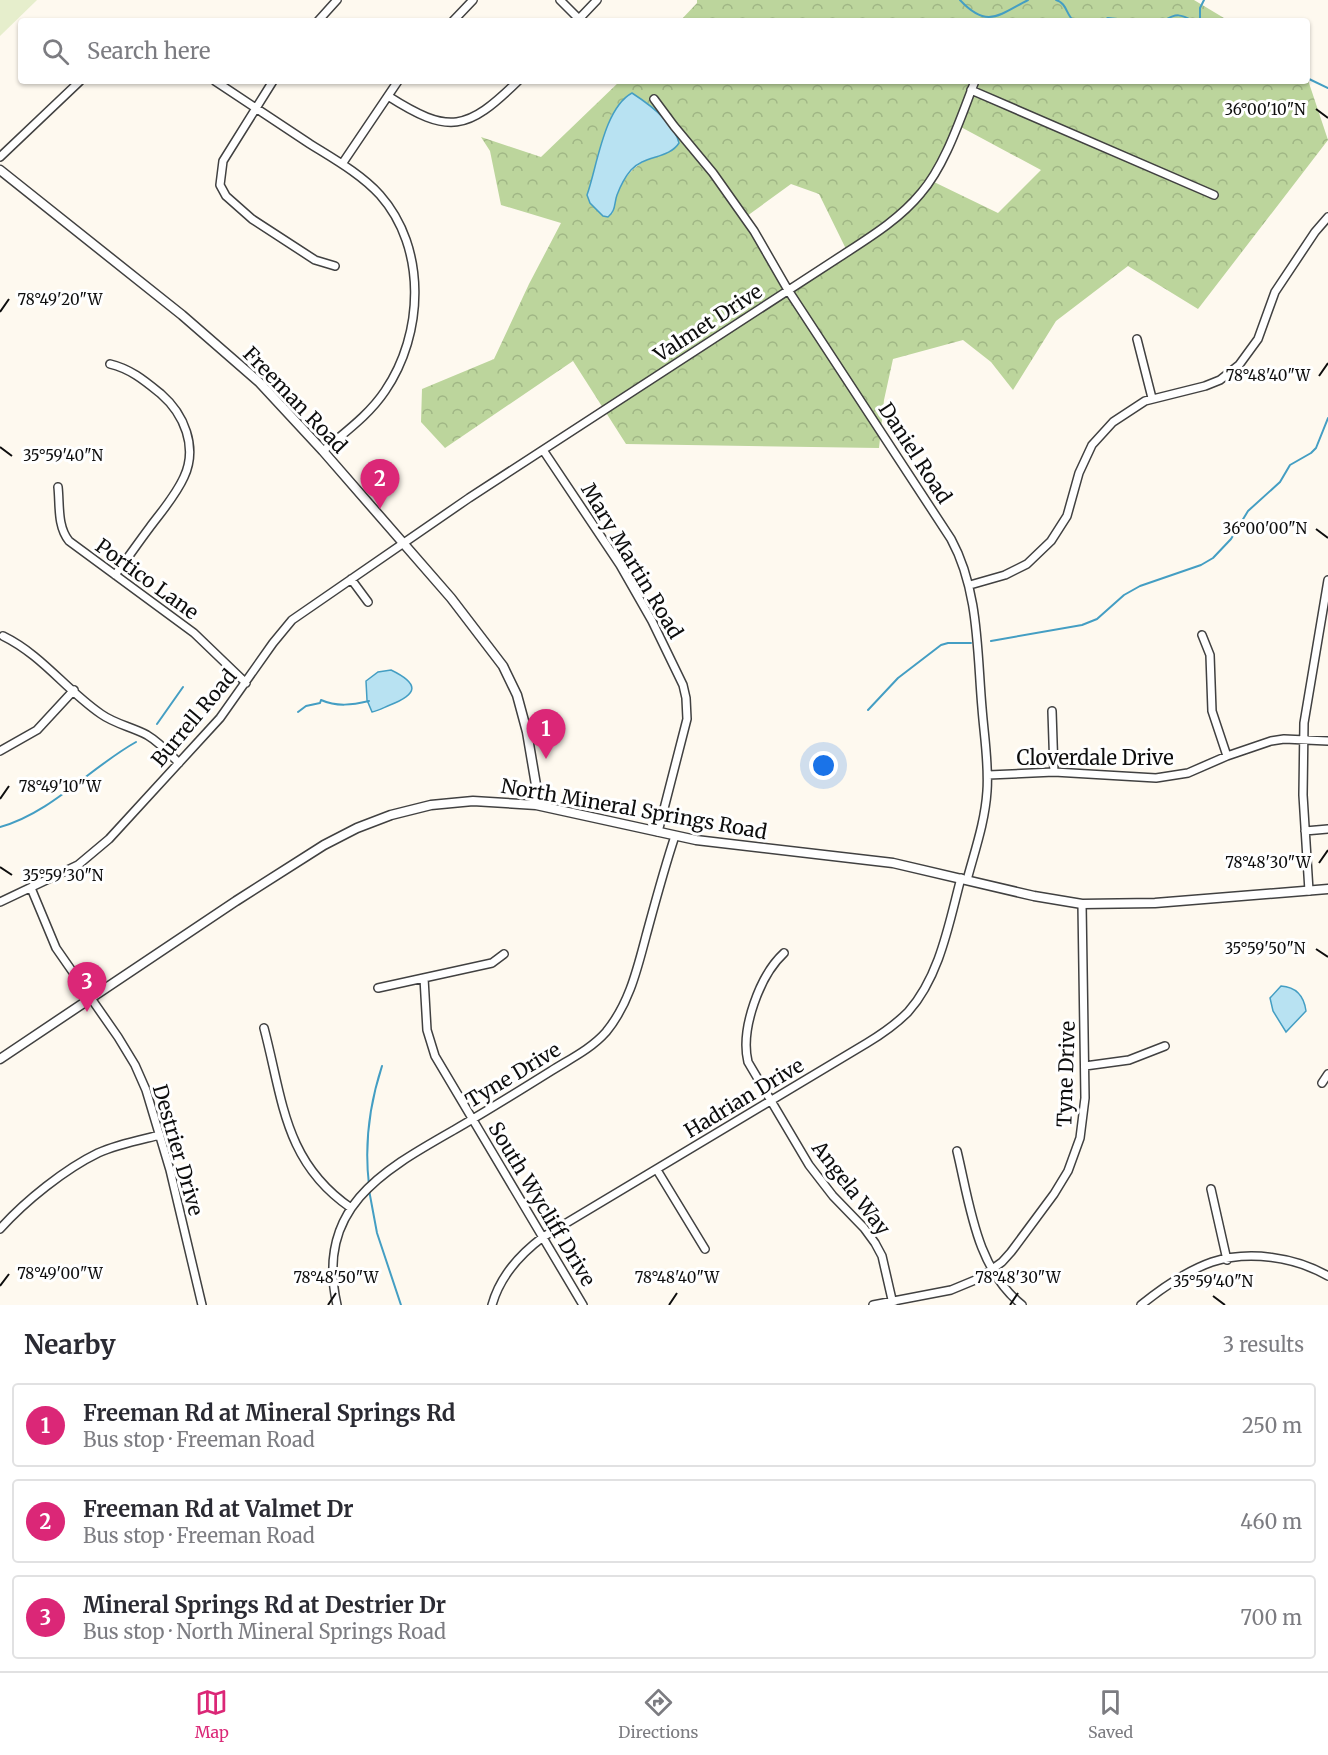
<!DOCTYPE html>
<html lang="en">
<head>
<meta charset="utf-8">
<style>
  :root { --surface:#fff; --page:#f2f2f3; --text:#2b2b33; --muted:#7c7c81; --line:#e1e1e2; --accent:#db2777 }
  body { margin:0; font-family:Merriweather,serif; background:var(--page); color:var(--text) }
  .you { position:absolute; left:824px; top:766px; width:21px; height:21px; margin:-15px; border:4px solid #fff; border-radius:50%; background:#1a73e8; box-shadow:0 0 0 9px #1a73e833 }
  .badge { display:grid; place-items:center; width:39px; height:39px; border-radius:50%; background:var(--accent); color:#fff; font-size:20px; font-weight:700 }
  .pin { position:absolute; translate:-50% -50px; filter:drop-shadow(0 2px 3px #0008) }
  .pin::after { content:''; position:absolute; top:32px; width:21px; height:18px; background:inherit; clip-path:polygon(0 0,100% 0,50% 100%) }
  .list { margin:0; padding:0; list-style:none }
  h2 { display:flex; justify-content:space-between; align-items:center; height:78px; margin:0; padding:0 24px; font-size:26px }
  h2 small { font-size:20px; font-weight:400; color:var(--muted) }
  .list li { display:grid; grid-template-columns:39px 1fr auto; gap:18px; align-items:center; box-sizing:border-box; height:84px; margin:0 12px 12px; padding:0 12px; border:2px solid var(--line); border-radius:6px }
  .list b { display:block; font-size:22px; white-space:nowrap }
  .list p { margin:0; font-size:20px; white-space:nowrap; color:var(--muted) }
  .list em { font-size:20px; font-style:normal; color:var(--muted) }
  .icon { flex:none; width:33px; height:33px; fill:none; stroke:currentColor; stroke-width:2; stroke-linecap:round; stroke-linejoin:round }
  .map { position:relative; flex:none; width:1328px; height:1305px; overflow:hidden }
  .search { position:absolute; background:var(--surface); box-shadow:0 2px 4px #0004; left:18px; right:18px; top:18px; height:66px; display:flex; align-items:center; gap:15px; box-sizing:border-box; padding:0 21px; border-radius:6px; color:var(--muted); font-size:22px }
  .sheet { height:366px; background:var(--surface) }
  nav { display:flex; justify-content:space-around; align-items:center; box-sizing:border-box; height:84px; border-top:2px solid var(--line); background:var(--surface); font-size:16px; color:var(--muted) }
  nav a { display:grid; justify-items:center; gap:3px }
  nav .on { color:var(--accent) }
  .map>svg:first-child { display:block }
  .forest { fill:url(#forest-crowns); fill-rule:evenodd }
  .pitch { fill:#e6eecc }
  .water { fill:#b8e2f2; stroke:#449ec3; stroke-width:1.5 }
  .lines { fill:none; stroke-linecap:round; stroke-linejoin:round }
  .stream { stroke:#449ec3; stroke-width:2 }
  .minor-casing { stroke:#414141; stroke-width:10 }
  .tertiary-casing { stroke:#414141; stroke-width:11 }
  .minor { stroke:#fff; stroke-width:7 }
  .tertiary { stroke:#fff; stroke-width:8 }
  .ticks { fill:none; stroke:#0e0e0e; stroke-width:2 }
  .labels { text-anchor:middle; stroke-width:6; stroke-linejoin:round; paint-order:stroke }
  .street-label { font-size:20px; fill:#0e0e0e; stroke:#fff }
  .ticks-label { font-size:15px; text-anchor:middle; fill:#0e0e0e; stroke:#fff; stroke-width:6; stroke-linejoin:round; paint-order:stroke }
</style>
</head>
<body>
<div class="map">
<svg width="1328" height="1305" viewBox="0 0 1328 1305">
  <defs>
    <pattern id="forest-crowns" width="20" height="18" patternUnits="userSpaceOnUse" patternTransform="scale(1.5)"><rect width="20" height="18" fill="#bcd59c"/><path d="M2 6a3 3 0 1 1 6 0M12 15a3 3 0 1 1 6 0" fill="none" stroke="#a0b685"/></pattern>
  </defs>
  <rect width="100%" height="100%" fill="#fef9ef"/>
  <path class="forest" d="M 697,0 L 1194,0 L 1229,21 L 680,21 L 697,3 Z
    M 1307,77 L 1328,140 L 1198,309 L 1128,266 L 1056,321 L 1013,390 L 991,362 L 963,340 L 893,359 L 884,400 L 879,448 L 626,444 L 573,361 L 445,448 L 421,422 L 422,389 L 494,359 L 529,284 L 561,223 L 501,205 L 490,151 L 481,137 L 541,157 L 620,81 L 1307,81 ZM 612,114 L 668,153 C 642,158 626,171 617,195 C 614,201 615,208 612,214 L 587,195 ZM 959,126 L 1041,170 L 998,213 L 934,182 ZM 791,184 L 819,194 L 846,249 L 790,286 L 747,216 Z"/>
  <path class="pitch" d="M 0,0 L 37,0 L 0,36 Z"/>
  <path class="water" d="M 632,93 C 649,104 674,122 679,143 C 669,159 644,155 631,170 C 625,177 620,187 617,195 C 614,203 616,211 608,217 L 603,216 L 590,203 L 587,195 C 597,167 604,108 632,93 Z
    M 391,670 C 420,684 418,694 390,705 C 383,708 378,711 372,712 L 367,700 L 366,681 L 378,672 Z
    M 1281,986 C 1296,987 1304,996 1306,1011 L 1286,1032 L 1273,1011 L 1270,998 Z"/>
  <g class="lines">
    <path class="stream" d="M 960,0 C 987,29 999,15 1028,0
      M 1056,0 C 1067,3 1066,15 1074,21
      M 1102,21 L 1108,18 L 1137,21
      M 1164,21 C 1176,13 1181,14 1193,21
      M 1200,21 L 1200,8 L 1204,0
      M 1307,78 L 1328,88
      M 991,641 L 1082,625 L 1097,619 L 1124,595 L 1140,586 L 1201,565 L 1213,558 L 1231,539 L 1248,511 L 1280,482 L 1290,465 L 1311,453 L 1316,448 L 1328,418
      M 868,710 L 898,678 L 941,645 L 948,643 L 971,643
      M 298,712 L 306,706 L 320,703 L 321,700 C 337,707 352,705 369,701
      M 157,724 L 183,687
      M 0,827 C 51,813 91,767 136,742
      M 369,1185 C 364,1143 369,1106 382,1066
      M 369,1190 L 377,1233 L 401,1305"/>
    <defs>
      <path id="minor" d="M 560,0 L 579,19
        M 318,21 L 337,0
        M 453,21 L 473,0
        M 577,21 L 597,0
        M 215,81 C 247,102 278,123 310,144 C 334,159 361,174 380,195 C 427,248 424,334 385,391 C 369,415 345,432 323,451
        M 273,81 L 223,161 L 220,185 L 226,196 L 252,219 L 315,260 L 335,266
        M 971,90 L 1214,195
        M 388,96 C 449,135 467,131 518,81
        M 654,99 L 674,126 L 713,173 L 754,231 L 788,290 L 951,539 C 979,590 977,652 982,708 C 984,735 989,764 987,791 C 985,822 975,850 967,880
        M 0,157 L 80,81
        M 342,164 L 398,81
        M 1137,339 L 1152,398
        M 110,364 C 131,369 145,381 161,394 C 184,414 198,447 184,477 C 176,495 162,511 150,527 C 138,543 127,559 115,575
        M 543,450 L 620,565 L 652,621 L 683,685 L 686,698 L 687,719 L 658,832
        M 58,487 C 60,505 57,526 69,541 L 194,633 L 246,683
        M 351,579 L 368,602
        M 970,585 L 1005,575 L 1027,564 L 1051,541 L 1067,516 L 1079,473 L 1092,445 L 1113,422 L 1145,401 L 1205,386 L 1220,380 L 1239,365 L 1258,339 L 1275,292 L 1315,232 L 1328,217
        M 1202,635 L 1210,655 L 1212,711 L 1227,756
        M 3,636 C 42,655 66,690 101,714 C 115,724 132,727 147,735 C 159,742 169,753 179,763
        M 1052,711 L 1054,772
        M 0,751 L 37,730 L 74,690
        M 988,775 L 1054,772 L 1156,778 L 1188,773 L 1227,756 L 1271,741 L 1284,739 L 1328,741
        M 1305,831 L 1328,829
        M 31,888 L 56,948 L 118,1037 L 135,1065 L 146,1090 L 170,1170 L 202,1305
        M 1309,891 L 1303,795 L 1304,723 L 1328,580
        M 0,902 L 78,865 L 109,839 L 220,718 L 273,643 L 292,620 L 469,498 L 838,258 C 867,239 899,220 921,193 C 946,164 961,116 975,81
        M 784,953 C 760,975 740,1029 748,1062 L 809,1165 L 833,1196 L 864,1228 L 875,1243 L 882,1256 L 893,1304
        M 424,978 L 427,1030 L 435,1056 L 583,1305
        M 378,988 L 492,963 L 504,954
        M 264,1028 C 283,1100 284,1162 351,1208
        M 1085,1066 L 1129,1060 L 1165,1046
        M 1322,1083 L 1328,1074
        M 957,1151 C 970,1205 976,1268 1022,1305
        M 657,1170 L 705,1249
        M 1211,1189 L 1227,1260
        M 0,1229 C 25,1201 65,1169 98,1153 C 118,1144 140,1140 160,1135
        M 337,1305 C 315,1208 382,1171 454,1130 C 487,1111 519,1091 551,1071 C 570,1059 591,1049 606,1032 C 629,1004 637,970 646,936 C 655,903 664,869 675,836
        M 492,1305 C 500,1276 519,1255 543,1237 L 867,1043 C 882,1034 896,1024 908,1012 C 940,976 949,923 961,878
        M 873,1305 L 951,1290 L 980,1278 L 1002,1262 L 1011,1252 L 1054,1194 L 1068,1171 L 1080,1138 L 1085,1098 L 1082,904
        M 1141,1305 C 1162,1288 1186,1271 1212,1262 C 1249,1250 1295,1257 1328,1276"/>
      <path id="tertiary" d="M 0,170 L 182,315 L 259,382 L 323,451 L 451,598 L 503,666 L 517,695 L 527,732 L 536,785 L 536,805
        M 0,1059 L 236,901 L 324,845 L 357,828 L 391,815 L 431,805 L 473,801 L 536,805 L 696,840 L 893,863 L 1034,896 L 1082,904 L 1155,903 L 1328,889"/>
    </defs>
    <use href="#minor" class="minor-casing"/>
    <use href="#tertiary" class="tertiary-casing"/>
    <use href="#minor" class="minor"/>
    <use href="#tertiary" class="tertiary"/>
  </g>
  <path class="ticks" d="M 1316,109 L 1328,118M 0,312 L 9,299M 1319,376 L 1328,363M 0,447 L 12,456M 1316,529 L 1328,538M 0,799 L 9,786M 1319,863 L 1328,850M 0,867 L 12,875M 1316,949 L 1328,957M 0,1286 L 9,1274M 1213,1296 L 1225,1305M 328,1305 L 336,1293M 669,1305 L 677,1293M 1010,1305 L 1018,1293"/>
  <g class="labels">
    <g class="street-label">
      <text transform="translate(708 323) rotate(-33)" y="7">Valmet Drive</text>
      <text transform="translate(295 400) rotate(46)" y="7">Freeman Road</text>
      <text transform="translate(915 453) rotate(57)" y="7">Daniel Road</text>
      <text transform="translate(632 561) rotate(59)" y="7">Mary Martin Road</text>
      <text transform="translate(147 579) rotate(36)" y="7">Portico Lane</text>
      <text transform="translate(194 718) rotate(-50)" y="7">Burrell Road</text>
      <text x="1095" y="765">Cloverdale Drive</text>
      <text transform="translate(634 809) rotate(10)" y="7">North Mineral Springs Road</text>
      <text transform="translate(1066 1074) rotate(-88)" y="7">Tyne Drive</text>
      <text transform="translate(513 1075) rotate(-31)" y="7">Tyne Drive</text>
      <text transform="translate(744 1098) rotate(-31)" y="7">Hadrian Drive</text>
      <text transform="translate(178 1150) rotate(74)" y="7">Destrier Drive</text>
      <text transform="translate(851 1188) rotate(52)" y="7">Angela Way</text>
      <text transform="translate(542 1204) rotate(59)" y="7">South Wycliff Drive</text>
    </g>
  </g>
  <g class="ticks-label">
    <text x="1265" y="115">36°00'10"N</text>
    <text x="60" y="305">78°49'20"W</text>
    <text x="1268" y="381">78°48'40"W</text>
    <text x="63" y="461">35°59'40"N</text>
    <text x="1265" y="534">36°00'00"N</text>
    <text x="60" y="792">78°49'10"W</text>
    <text x="1268" y="868">78°48'30"W</text>
    <text x="63" y="881">35°59'30"N</text>
    <text x="1265" y="954">35°59'50"N</text>
    <text x="60" y="1279">78°49'00"W</text>
    <text x="336" y="1283">78°48'50"W</text>
    <text x="677" y="1283">78°48'40"W</text>
    <text x="1018" y="1283">78°48'30"W</text>
    <text x="1213" y="1287">35°59'40"N</text>
  </g>
</svg>
<div class="you"></div>
<div class="pin badge" style="left:546px;top:759px">1</div>
<div class="pin badge" style="left:380px;top:509px">2</div>
<div class="pin badge" style="left:87px;top:1012px">3</div>
<div class="search"><svg class="icon" aria-label="search" viewBox="0 0 24 24"><circle cx="10" cy="10" r="6"/><path d="M15 15l6 6"/></svg>Search here</div>
</div>
<section class="sheet">
<h2>Nearby<small>3 results</small></h2>
<ul class="list">
<li><span class="badge">1</span><div><b>Freeman Rd at Mineral Springs Rd</b><p>Bus stop · Freeman Road</p></div><em>250 m</em></li>
<li><span class="badge">2</span><div><b>Freeman Rd at Valmet Dr</b><p>Bus stop · Freeman Road</p></div><em>460 m</em></li>
<li><span class="badge">3</span><div><b>Mineral Springs Rd at Destrier Dr</b><p>Bus stop · North Mineral Springs Road</p></div><em>700 m</em></li>
</ul>
</section>
<nav>
<a class="on"><svg class="icon" aria-label="map" viewBox="0 0 24 24"><path d="M3 6l6-2 6 2 6-2v14l-6 2-6-2-6 2zM9 4v14M15 6v14"/></svg>Map</a>
<a><svg class="icon" aria-label="directions" viewBox="0 0 24 24"><path d="M12 3l9 9-9 9-9-9zM9 14v-3h6M13 9l2 2-2 2"/></svg>Directions</a>
<a><svg class="icon" aria-label="saved" viewBox="0 0 24 24"><path d="M7 4h10v16l-5-4-5 4z"/></svg>Saved</a>
</nav>
</body>
</html>
